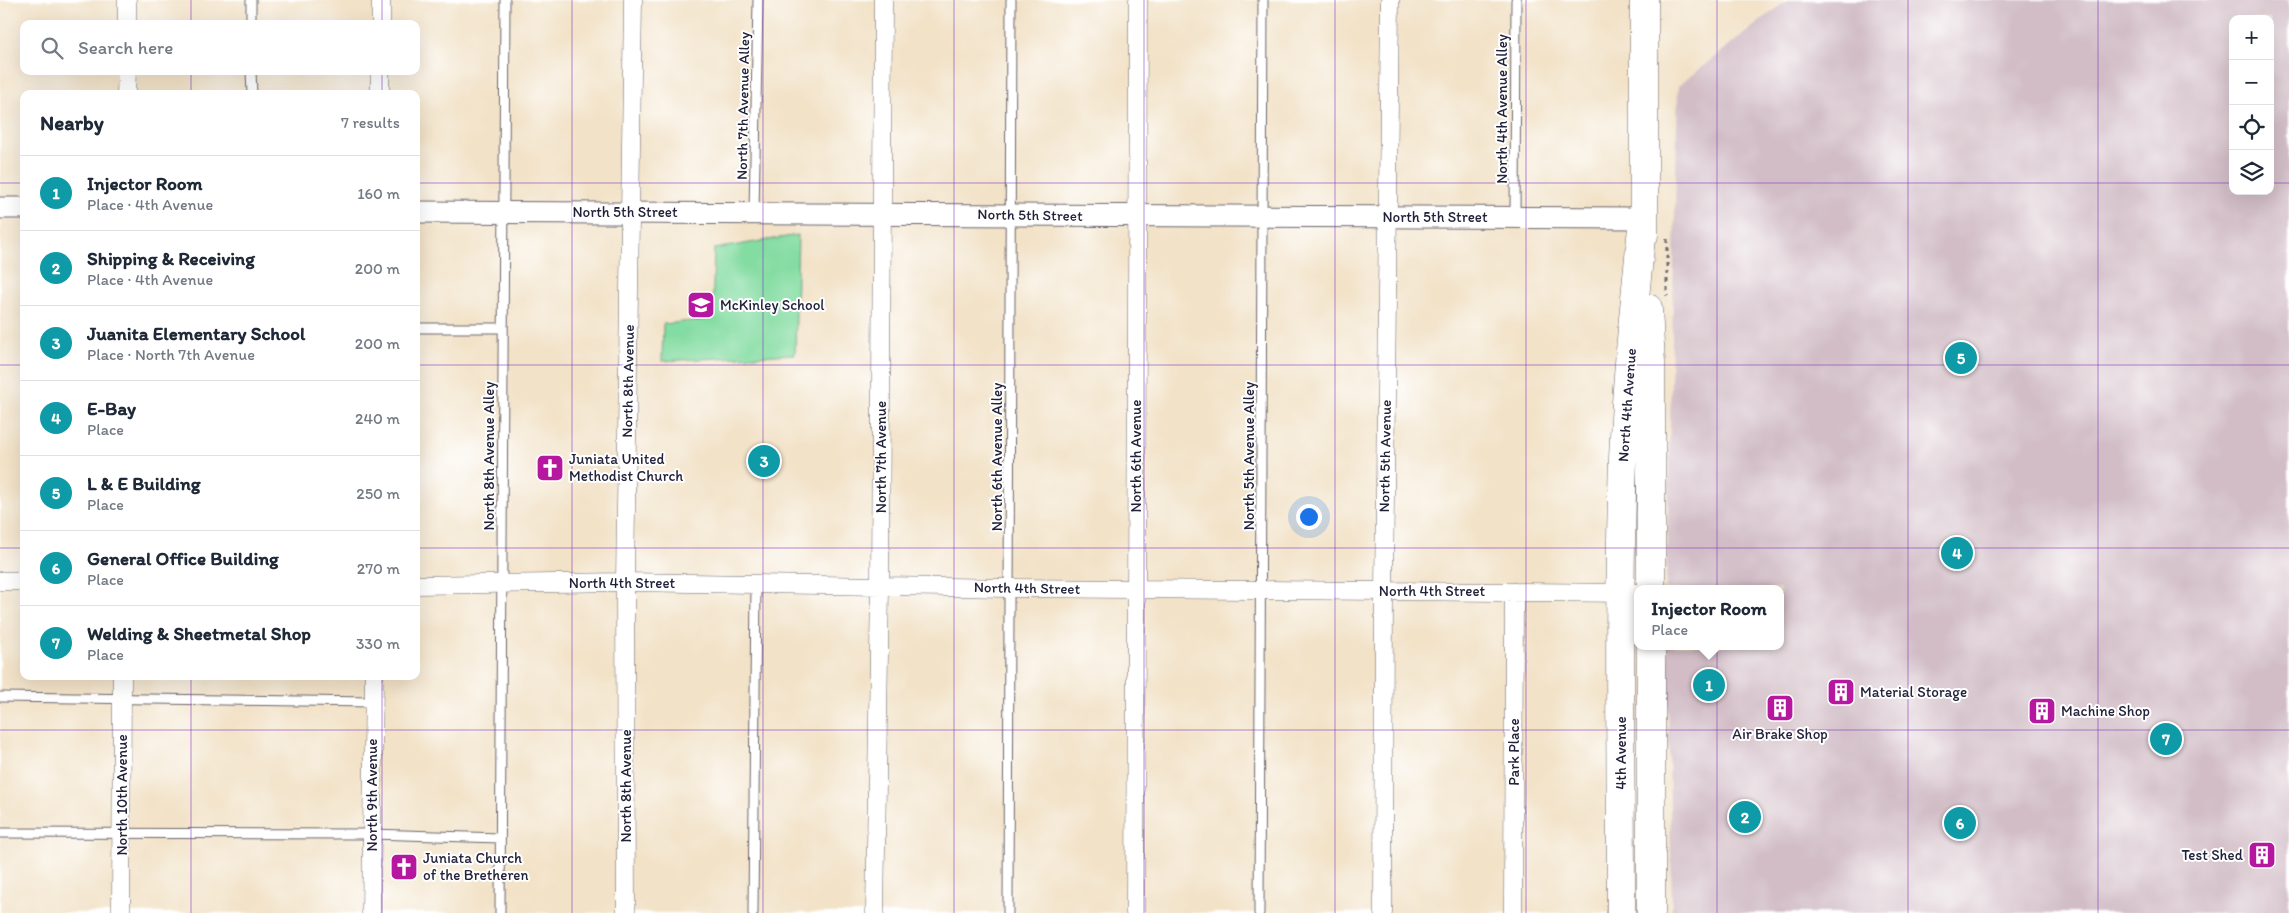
<!DOCTYPE html>
<html lang="en">
<head>
<meta charset="utf-8">
<style>
  :root { --surface:#fff; --page:#f6f6f7; --text:#1f2937; --muted:#747a83; --line:#e0e1e3; --accent:#b5179e }
  body { margin:0; font-family:Itim,sans-serif; background:var(--page); color:var(--text) }
  .controls { position:absolute; right:15px; top:15px; display:grid; overflow:hidden; border-radius:10px; box-shadow:0 5px 20px #0002 }
  .controls button { width:45px; height:45px; display:grid; place-items:center; padding:0; border:0; border-bottom:1px solid var(--line); background:var(--surface); color:var(--text); font:25px sans-serif }
  .you { position:absolute; left:1308px; top:516px; width:18px; height:18px; margin:-12px; border:4px solid #fff; border-radius:50%; background:#1a73e8; box-shadow:0 0 0 8px #1a73e833 }
  .badge { display:grid; place-items:center; width:32px; height:32px; border-radius:50%; background:var(--accent); color:#fff; font-size:16px; font-weight:700 }
  .pin { position:absolute; translate:-50% -50%; border:2px solid #fff; box-shadow:0 1px 5px #0006 }
  .popup { position:absolute; left:1634px; top:585px; width:150px; height:65px; box-sizing:border-box; display:grid; place-content:center; border-radius:10px; background:var(--surface); filter:drop-shadow(0 1px 4px #0005); font-size:16px; white-space:nowrap; color:var(--muted) }
  .popup b { font-size:19px; color:var(--text) }
  .popup::after { content:''; position:absolute; left:50%; top:100%; margin-left:-10px; border:10px solid transparent; border-top-color:var(--surface) }
  .list { margin:0; padding:0; list-style:none }
  h2 { display:flex; justify-content:space-between; align-items:center; height:65px; margin:0; padding:0 20px; font-size:21px }
  h2 small { font-size:16px; font-weight:400; color:var(--muted) }
  .list li { display:grid; grid-template-columns:32px 1fr auto; gap:15px; align-items:center; box-sizing:border-box; height:75px; padding:0 20px; border-top:1px solid var(--line) }
  .list b { display:block; font-size:19px; white-space:nowrap }
  .list p { margin:0; font-size:16px; white-space:nowrap; color:var(--muted) }
  .list em { font-size:16px; font-style:normal; color:var(--muted) }
  .icon { flex:none; width:28px; height:28px; fill:none; stroke:currentColor; stroke-width:2; stroke-linecap:round; stroke-linejoin:round }
  .map { position:relative; flex:none; width:2289px; height:913px; overflow:hidden }
  .search { position:absolute; background:var(--surface); box-shadow:0 5px 20px #0002; left:20px; top:20px; width:400px; height:55px; display:flex; align-items:center; gap:12px; box-sizing:border-box; padding:0 18px; border-radius:10px; color:var(--muted); font-size:19px }
  .panel { position:absolute; background:var(--surface); box-shadow:0 5px 20px #0002; left:20px; top:90px; width:400px; height:590px; border-radius:10px }
  .map>svg:first-child { display:block }
  .industrial { fill:#d2bdc6; fill-rule:evenodd }
  .green { fill:#83dca1; stroke:#527f6e }
  .lines { fill:none; stroke-linecap:round; stroke-linejoin:round }
  .service-casing { stroke:#6b656c; stroke-width:11 }
  .minor-casing { stroke:#6b656c; stroke-width:19 }
  .tertiary-casing { stroke:#6b656c; stroke-width:23 }
  .primary-casing { stroke:#6b656c; stroke-width:29 }
  .path { stroke:#6b656c; stroke-width:3; stroke-dasharray:4 4; stroke-linecap:butt }
  .service { stroke:#fff; stroke-width:9 }
  .minor { stroke:#fff; stroke-width:18 }
  .tertiary { stroke:#fff; stroke-width:21 }
  .primary { stroke:#fff; stroke-width:28 }
  .grid { fill:none; stroke:#7b2cbf; stroke-width:1; stroke-opacity:0.55 }
  .labels { text-anchor:middle; stroke-width:4; stroke-linejoin:round; paint-order:stroke }
  .street-label { font-size:15px; fill:#22223b; stroke:#fff }
  .poi-label { font-size:15px; fill:#22223b; stroke:#fff; text-anchor:start }
</style>
</head>
<body>
<div class="map">
<svg width="2289" height="913" viewBox="0 0 2289 913">
  <rect width="100%" height="100%" fill="#fff"/>
  <filter id="ink" filterUnits="userSpaceOnUse"><feTurbulence type="fractalNoise" baseFrequency=".02" numOctaves="2"/><feDisplacementMap in="SourceGraphic" scale="10" xChannelSelector="R" yChannelSelector="G"/><feConvolveMatrix kernelMatrix="1 2 1 2 8 2 1 2 1" color-interpolation-filters="sRGB"/></filter>
  <filter id="wash" filterUnits="userSpaceOnUse"><feTurbulence type="fractalNoise" baseFrequency=".0096" numOctaves="4" result="noise"/><feDisplacementMap in="SourceGraphic" scale="20" xChannelSelector="R" yChannelSelector="G"/><feGaussianBlur stdDeviation="1.12" result="paint"/><feColorMatrix in="noise" values="0 0 0 0 0 0 0 0 0 0 0 0 0 0 0 0 0 1.4 0 .05"/><feComposite in="paint" operator="in"/></filter>
  <g filter="url(#wash)">
    <rect width="100%" height="100%" fill="#f2e2c7"/>
    <path class="industrial" d="M 1787,0 L 2289,0 L 2289,913 L 1672,913 L 1667,646 L 1780,646 L 1780,589 L 1666,589 L 1678,86 ZM 2233,19 L 2270,19 L 2270,191 L 2233,191 Z"/>
    <path class="green" d="M 798,235 L 795,354 L 662,361 L 663,324 L 712,319 L 714,249 Z"/>
  </g>
  <g filter="url(#ink)">
    <g class="lines">
      <defs>
        <path id="service" d="M 251,0 L 251,24
          M 251,71 L 252,94
          M 754,213 L 758,0
          M 1515,218 L 1516,0
          M 416,328 L 503,328
          M 0,697 L 373,702
          M 0,833 L 372,834 L 500,838
          M 500,913 L 505,0
          M 753,913 L 756,585
          M 1008,913 L 1011,0
          M 1259,913 L 1263,0"/>
        <path id="minor" d="M 127,24 L 127,0
          M 381,24 L 381,0
          M 126,94 L 127,71
          M 380,94 L 380,71
          M 0,581 L 24,581
          M 416,585 L 625,582 L 1010,588 L 1638,593
          M 121,913 L 122,676
          M 371,913 L 374,676
          M 626,913 L 625,582 L 633,0
          M 875,913 L 880,587 L 883,0
          M 1135,913 L 1138,0
          M 1383,913 L 1384,591 L 1390,0
          M 1513,913 L 1514,592"/>
        <path id="tertiary" d="M 0,208 L 24,208
          M 416,212 L 1643,218"/>
        <path id="primary" d="M 1644,235 L 1644,0
          M 1648,308 L 1651,363 L 1651,589
          M 1621,913 C 1621,762 1618,610 1623,459 C 1626,379 1635,298 1643,218
          M 1651,913 L 1651,646"/>
      </defs>
      <use href="#service" class="service-casing"/>
      <use href="#minor" class="minor-casing"/>
      <use href="#tertiary" class="tertiary-casing"/>
      <use href="#primary" class="primary-casing"/>
      <path class="path" d="M 1667,239 L 1667,296"/>
      <use href="#service" class="service"/>
      <use href="#minor" class="minor"/>
      <use href="#tertiary" class="tertiary"/>
      <use href="#primary" class="primary"/>
    </g>
  </g>
  <path class="grid" d="M 191,0 L 191,24M 382,0 L 382,24M 572,0 L 572,913M 763,0 L 763,913M 954,0 L 954,913M 1144,0 L 1144,913M 1335,0 L 1335,913M 1526,0 L 1526,913M 1717,0 L 1717,913M 1908,0 L 1908,913M 2098,0 L 2098,913M 191,71 L 191,94M 382,71 L 382,94M 0,183 L 24,183M 416,183 L 2233,183M 2270,183 L 2289,183M 0,365 L 24,365M 416,365 L 2289,365M 0,548 L 24,548M 416,548 L 2289,548M 191,676 L 191,913M 382,676 L 382,913M 0,730 L 2289,730"/>
  <defs>
    <symbol id="school-square" viewBox="-11 -11 22 22"><rect x="-9" y="-9" width="18" height="18" rx="4" fill="#b5179e" stroke="#fff"/><path d="M0-5L7-2L0 1L-7-2ZM-4 1L0 2.5L4 1V4Q0 6-4 4Z" fill="#fff"/></symbol>
    <symbol id="church-square" viewBox="-11 -11 22 22"><rect x="-9" y="-9" width="18" height="18" rx="4" fill="#b5179e" stroke="#fff"/><path d="M-1.2-6h2.4v3.5h3.3v2.4h-3.3V6h-2.4V-.1h-3.3v-2.4h3.3Z" fill="#fff"/></symbol>
    <symbol id="building-square" viewBox="-11 -11 22 22"><rect x="-9" y="-9" width="18" height="18" rx="4" fill="#b5179e" stroke="#fff"/><path d="M-4-6H4V6H1V3H-1V6H-4ZM-2.5-4.3h1.7v1.8h-1.7ZM.8-4.3h1.7v1.8H.8ZM-2.5-1h1.7V.8h-1.7ZM.8-1h1.7V.8H.8Z" fill="#fff"/></symbol>
  </defs>
  <g fill-rule="evenodd">
    <use href="#school-square" x="685" y="289" width="32" height="32"/>
    <use href="#church-square" x="534" y="452" width="32" height="32"/>
    <use href="#building-square" x="1825" y="676" width="32" height="32"/>
    <use href="#building-square" x="1764" y="692" width="32" height="32"/>
    <use href="#building-square" x="2026" y="695" width="32" height="32"/>
    <use href="#building-square" x="2246" y="839" width="32" height="32"/>
    <use href="#church-square" x="388" y="851" width="32" height="32"/>
  </g>
  <g class="labels">
    <g class="street-label">
      <text transform="translate(743 106) rotate(-89)" y="5">North 7th Avenue Alley</text>
      <text transform="translate(1502 109) rotate(-90)" y="5">North 4th Avenue Alley</text>
      <text x="625" y="217">North 5th Street</text>
      <text transform="translate(1030 215) rotate(1)" y="5">North 5th Street</text>
      <text x="1435" y="222">North 5th Street</text>
      <text transform="translate(628 381) rotate(-89)" y="5">North 8th Avenue</text>
      <text transform="translate(1627 405) rotate(-86)" y="5">North 4th Avenue</text>
      <text transform="translate(489 456) rotate(-90)" y="5">North 8th Avenue Alley</text>
      <text transform="translate(1136 456) rotate(-90)" y="5">North 6th Avenue</text>
      <text transform="translate(1249 456) rotate(-90)" y="5">North 5th Avenue Alley</text>
      <text transform="translate(1385 456) rotate(-89)" y="5">North 5th Avenue</text>
      <text transform="translate(881 457) rotate(-90)" y="5">North 7th Avenue</text>
      <text transform="translate(997 457) rotate(-90)" y="5">North 6th Avenue Alley</text>
      <text x="622" y="588">North 4th Street</text>
      <text transform="translate(1027 588) rotate(1)" y="5">North 4th Street</text>
      <text x="1432" y="596">North 4th Street</text>
      <text transform="translate(1514 752) rotate(-90)" y="5">Park Place</text>
      <text transform="translate(1621 753) rotate(-90)" y="5">4th Avenue</text>
      <text transform="translate(626 786) rotate(-90)" y="5">North 8th Avenue</text>
      <text transform="translate(122 795) rotate(-90)" y="5">North 10th Avenue</text>
      <text transform="translate(372 795) rotate(-90)" y="5">North 9th Avenue</text>
    </g>
    <g class="poi-label">
      <text x="720" y="310">McKinley School</text>
      <text x="569" y="464">Juniata United<tspan x="569" dy="17">Methodist Church</tspan></text>
      <text x="1860" y="697">Material Storage</text>
      <text x="2061" y="716">Machine Shop</text>
      <text x="1780" y="739" text-anchor="middle">Air Brake Shop</text>
      <text x="2243" y="860" text-anchor="end">Test Shed</text>
      <text x="423" y="863">Juniata Church<tspan x="423" dy="17">of the Bretheren</tspan></text>
    </g>
  </g>
</svg>
<div class="controls">
<button>+</button>
<button>−</button>
<button><svg class="icon" aria-label="locate" viewBox="0 0 24 24"><circle cx="12" cy="12" r="6"/><path d="M12 2v4M12 18v4M2 12h4M18 12h4"/></svg></button>
<button><svg class="icon" aria-label="layers" viewBox="0 0 24 24"><path d="M12 4l9 5-9 5-9-5zM3 14l9 5 9-5"/></svg></button>
</div>
<div class="you"></div>
<div class="pin badge" style="left:1709px;top:685px;background:#0f9aa8">1</div>
<div class="popup"><b>Injector Room</b>Place</div>
<div class="pin badge" style="left:1745px;top:817px;background:#0f9aa8">2</div>
<div class="pin badge" style="left:764px;top:461px;background:#0f9aa8">3</div>
<div class="pin badge" style="left:1957px;top:553px;background:#0f9aa8">4</div>
<div class="pin badge" style="left:1961px;top:358px;background:#0f9aa8">5</div>
<div class="pin badge" style="left:1960px;top:823px;background:#0f9aa8">6</div>
<div class="pin badge" style="left:2166px;top:739px;background:#0f9aa8">7</div>
<div class="search"><svg class="icon" aria-label="search" viewBox="0 0 24 24"><circle cx="10" cy="10" r="6"/><path d="M15 15l6 6"/></svg>Search here</div>
<section class="panel">
<h2>Nearby<small>7 results</small></h2>
<ul class="list">
<li><span class="badge" style="background:#0f9aa8">1</span><div><b>Injector Room</b><p>Place · 4th Avenue</p></div><em>160 m</em></li>
<li><span class="badge" style="background:#0f9aa8">2</span><div><b>Shipping &amp; Receiving</b><p>Place · 4th Avenue</p></div><em>200 m</em></li>
<li><span class="badge" style="background:#0f9aa8">3</span><div><b>Juanita Elementary School</b><p>Place · North 7th Avenue</p></div><em>200 m</em></li>
<li><span class="badge" style="background:#0f9aa8">4</span><div><b>E-Bay</b><p>Place</p></div><em>240 m</em></li>
<li><span class="badge" style="background:#0f9aa8">5</span><div><b>L &amp; E Building</b><p>Place</p></div><em>250 m</em></li>
<li><span class="badge" style="background:#0f9aa8">6</span><div><b>General Office Building</b><p>Place</p></div><em>270 m</em></li>
<li><span class="badge" style="background:#0f9aa8">7</span><div><b>Welding &amp; Sheetmetal Shop</b><p>Place</p></div><em>330 m</em></li>
</ul>
</section>
</div>
</body>
</html>
